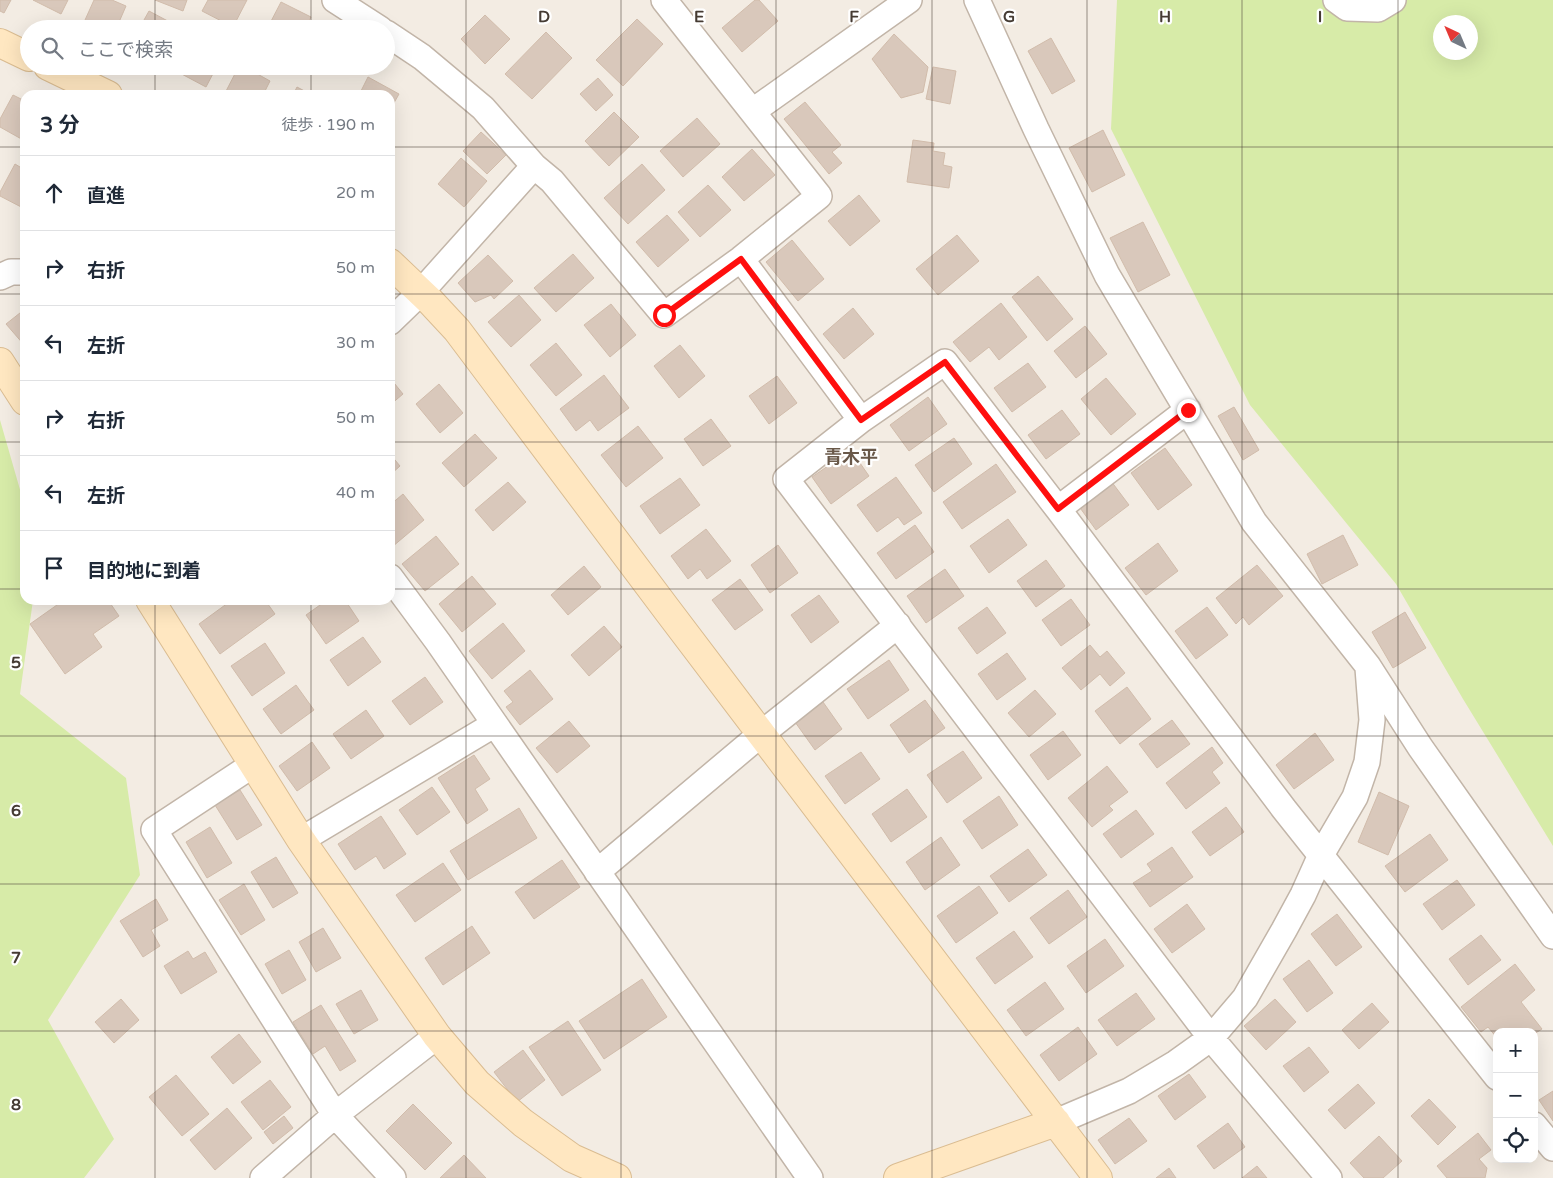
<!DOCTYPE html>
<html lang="ja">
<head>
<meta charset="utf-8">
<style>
  :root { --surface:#fff; --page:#f6f6f7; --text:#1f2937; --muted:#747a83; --line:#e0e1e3 }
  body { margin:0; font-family:"Varela Round","Noto Sans JP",sans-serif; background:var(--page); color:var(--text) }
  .controls { position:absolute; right:15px; bottom:15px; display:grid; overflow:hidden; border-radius:10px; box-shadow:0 5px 20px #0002 }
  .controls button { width:45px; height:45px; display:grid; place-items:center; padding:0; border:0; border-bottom:1px solid var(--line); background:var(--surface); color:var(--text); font:25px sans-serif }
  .compass { position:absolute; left:1433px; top:15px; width:45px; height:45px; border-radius:50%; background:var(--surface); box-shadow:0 5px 20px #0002; rotate:316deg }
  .stop { position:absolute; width:15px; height:15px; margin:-11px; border:4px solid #ff0f0e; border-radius:50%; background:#fff }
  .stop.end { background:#ff0f0e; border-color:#fff; box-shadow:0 1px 5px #0008 }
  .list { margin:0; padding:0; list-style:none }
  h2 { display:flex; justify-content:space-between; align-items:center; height:65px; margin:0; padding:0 20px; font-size:21px }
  h2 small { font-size:16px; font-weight:400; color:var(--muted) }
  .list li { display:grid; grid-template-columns:32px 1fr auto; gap:15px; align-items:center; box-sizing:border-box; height:75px; padding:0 20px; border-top:1px solid var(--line) }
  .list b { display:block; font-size:19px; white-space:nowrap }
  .list em { font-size:16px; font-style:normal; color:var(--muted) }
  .icon { flex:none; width:28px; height:28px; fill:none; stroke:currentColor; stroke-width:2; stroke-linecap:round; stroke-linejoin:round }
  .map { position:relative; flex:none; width:1553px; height:1178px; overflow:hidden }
  .search { position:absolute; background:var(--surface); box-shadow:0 5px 20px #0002; left:20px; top:20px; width:375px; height:55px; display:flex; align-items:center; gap:12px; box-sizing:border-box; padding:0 18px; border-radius:28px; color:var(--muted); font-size:19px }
  .panel { position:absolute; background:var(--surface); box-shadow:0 5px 20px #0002; left:20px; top:90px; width:375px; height:515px; border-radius:15px }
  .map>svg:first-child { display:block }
  .green { fill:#d7eba8; fill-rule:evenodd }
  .building { fill:#d9c8bb; stroke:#d1bcab }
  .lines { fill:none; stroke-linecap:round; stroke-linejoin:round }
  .street-casing { stroke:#c2b5a8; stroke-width:28 }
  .secondary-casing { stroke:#dabc91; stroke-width:30 }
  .street { stroke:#fff; stroke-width:25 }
  .secondary { stroke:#ffe7c1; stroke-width:28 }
  .route { stroke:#ff0f0e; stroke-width:6 }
  .grid { fill:none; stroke:#453b33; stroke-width:1; stroke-opacity:0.55 }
  .labels { text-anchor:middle; stroke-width:4.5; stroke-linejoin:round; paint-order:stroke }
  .quarter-label { font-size:18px; font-weight:bold; fill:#695849; stroke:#fff }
  .grid-label { font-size:16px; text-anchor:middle; font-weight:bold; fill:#453b33; stroke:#fff; stroke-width:4.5; stroke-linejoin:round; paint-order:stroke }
</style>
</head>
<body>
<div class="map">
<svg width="1553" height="1178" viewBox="0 0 1553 1178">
  <rect width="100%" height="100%" fill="#f3ece3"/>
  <path class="green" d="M 1117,0 L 1553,0 L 1553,846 L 1463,699 L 1396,584 L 1250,405 L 1111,129 ZM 1440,22 L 1470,22 L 1470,52 L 1440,52 Z
    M 0,420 L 25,507 L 25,600 L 33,600 L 20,694 L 126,778 L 140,875 L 48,1020 L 114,1139 L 84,1178 L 0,1178 Z"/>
  <path class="building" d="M 0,0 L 11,0 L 4,13 L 0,11 Z
    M 33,0 L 68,0 L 61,14 Z
    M 94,0 L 112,0 L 126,6 L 116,29 L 81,29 Z
    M 155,0 L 187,0 L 183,11 Z
    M 208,0 L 247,0 L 233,27 L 202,11 Z
    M 755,0 L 759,0 L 778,21 L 742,52 L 722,28 Z
    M 281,2 L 311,17 L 305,29 L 267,29 Z
    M 149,11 L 179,27 L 178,29 L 139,29 Z
    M 485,15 L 510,39 L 485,64 L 461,39 Z
    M 637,19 L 663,44 L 623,86 L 596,60 Z
    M 546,32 L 572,58 L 532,99 L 505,74 Z
    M 894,34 L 928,67 L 923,92 L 901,98 L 872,59 Z
    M 1051,38 L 1075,81 L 1052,94 L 1028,51 Z
    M 178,66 L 217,66 L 206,87 L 176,71 Z
    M 239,66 L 243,66 L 270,81 L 263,95 L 224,95 Z
    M 933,67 L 956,71 L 950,104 L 926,99 Z
    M 368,77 L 399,94 L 390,110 L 390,95 L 359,95 Z
    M 598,78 L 613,95 L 596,111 L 580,94 Z
    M 297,87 L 312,95 L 293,95 Z
    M 13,95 L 25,101 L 25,141 L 0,127 L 0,119 Z
    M 805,102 L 841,145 L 832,152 L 842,163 L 829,174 L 784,119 Z
    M 614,112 L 639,137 L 609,166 L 585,141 Z
    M 697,118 L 720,144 L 683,177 L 660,151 Z
    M 1103,130 L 1125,175 L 1092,192 L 1069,148 Z
    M 481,132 L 506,155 L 487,174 L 463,151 Z
    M 913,140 L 934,143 L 933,151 L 945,153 L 943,165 L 952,167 L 949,188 L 907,182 Z
    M 752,149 L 775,175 L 744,201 L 722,177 Z
    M 461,158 L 487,181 L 464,207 L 438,184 Z
    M 15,164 L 25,170 L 25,209 L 0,196 L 0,192 Z
    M 642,164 L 665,190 L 628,224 L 604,198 Z
    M 708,185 L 731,210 L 700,237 L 678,212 Z
    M 859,195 L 880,221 L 850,246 L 828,221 Z
    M 667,215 L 689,240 L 658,267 L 636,242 Z
    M 1143,222 L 1170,275 L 1138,292 L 1110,238 Z
    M 957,235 L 979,261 L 938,295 L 916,269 Z
    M 792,240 L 824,279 L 798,301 L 766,262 Z
    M 573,254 L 594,278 L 556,312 L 534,288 Z
    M 488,255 L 513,281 L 494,299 L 491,295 L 475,302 L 458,283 Z
    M 1038,276 L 1073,319 L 1047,341 L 1012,297 Z
    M 519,295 L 541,320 L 511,347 L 488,322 Z
    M 1001,303 L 1027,337 L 999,360 L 989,347 L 970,362 L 953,342 Z
    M 611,304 L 636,335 L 610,357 L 584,325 Z
    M 853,308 L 874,334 L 844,359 L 823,334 Z
    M 25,309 L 25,346 L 6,324 Z
    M 1085,326 L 1107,354 L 1076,378 L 1054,351 Z
    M 556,343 L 582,375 L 556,396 L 530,365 Z
    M 680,345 L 705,376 L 679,398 L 654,366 Z
    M 1028,363 L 1046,387 L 1012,412 L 994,388 Z
    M 604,375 L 629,408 L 598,431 L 590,420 L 576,431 L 560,409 Z
    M 777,376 L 797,403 L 769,424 L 749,396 Z
    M 390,378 L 403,394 L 390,405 Z
    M 1106,378 L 1136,414 L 1111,435 L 1081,399 Z
    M 439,384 L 463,413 L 440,433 L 416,404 Z
    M 928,397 L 947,424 L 909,451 L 890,425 Z
    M 1234,407 L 1259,450 L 1243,460 L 1218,416 Z
    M 1062,410 L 1080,434 L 1046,459 L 1028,435 Z
    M 711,419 L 731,446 L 703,466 L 684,439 Z
    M 638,426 L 663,458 L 626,487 L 601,455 Z
    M 475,434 L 497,458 L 464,487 L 442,463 Z
    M 954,438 L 972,464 L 934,492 L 915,465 Z
    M 1165,448 L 1192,485 L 1158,510 L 1131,473 Z
    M 851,450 L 869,476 L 831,504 L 812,477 Z
    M 390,454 L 400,466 L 390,475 Z
    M 996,464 L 1016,492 L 962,529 L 943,502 Z
    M 896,477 L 922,513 L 904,525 L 898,517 L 877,532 L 857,505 Z
    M 680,478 L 700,505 L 660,534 L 640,506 Z
    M 1111,481 L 1129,505 L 1096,530 L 1078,505 Z
    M 508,482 L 526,502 L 493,531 L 475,510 Z
    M 403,494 L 424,520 L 392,547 L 390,545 L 390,505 Z
    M 1008,519 L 1027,545 L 989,573 L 970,546 Z
    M 915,525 L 934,552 L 896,579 L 877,553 Z
    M 706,529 L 731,561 L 707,579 L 700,569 L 688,579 L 671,556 Z
    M 1343,535 L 1358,565 L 1322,584 L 1307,554 Z
    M 436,536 L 459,564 L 425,591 L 402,564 Z
    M 1158,543 L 1178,571 L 1146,595 L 1125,568 Z
    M 778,545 L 798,573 L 770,593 L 751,565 Z
    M 1046,560 L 1065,586 L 1036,607 L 1017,581 Z
    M 1257,565 L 1283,596 L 1249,625 L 1243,617 L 1236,624 L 1216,598 Z
    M 584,566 L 601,587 L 568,615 L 551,595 Z
    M 945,569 L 964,596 L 926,623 L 907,596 Z
    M 472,576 L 496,604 L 462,632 L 439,604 Z
    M 740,579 L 763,610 L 735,630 L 712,600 Z
    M 819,595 L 839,622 L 811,643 L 791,615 Z
    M 1071,599 L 1090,625 L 1061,646 L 1042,620 Z
    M 64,600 L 108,600 L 119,616 L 93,634 L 102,647 L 65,674 L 30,624 Z
    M 232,600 L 265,600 L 275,614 L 220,654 L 199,624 Z
    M 327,600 L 345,600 L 359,621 L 326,644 L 306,615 Z
    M 987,607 L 1006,633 L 977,654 L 958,628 Z
    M 1207,607 L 1228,635 L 1196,659 L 1175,631 Z
    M 1405,612 L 1426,648 L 1393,668 L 1372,632 Z
    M 503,623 L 525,651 L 492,679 L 469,651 Z
    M 604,626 L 622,647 L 589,676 L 571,655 Z
    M 363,637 L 381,662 L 348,686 L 330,660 Z
    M 265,643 L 285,673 L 252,696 L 231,666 Z
    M 1090,645 L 1100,657 L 1107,651 L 1125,673 L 1110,686 L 1100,674 L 1081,690 L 1062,668 Z
    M 1007,653 L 1026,679 L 997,700 L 978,674 Z
    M 889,660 L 909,690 L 868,719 L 847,689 Z
    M 530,670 L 553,699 L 520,725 L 506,707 L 513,702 L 504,691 Z
    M 425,677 L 443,702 L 410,725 L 392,701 Z
    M 296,685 L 314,710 L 281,734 L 263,709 Z
    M 1127,687 L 1151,719 L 1120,744 L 1095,711 Z
    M 1035,690 L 1056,714 L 1029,737 L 1008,713 Z
    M 925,700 L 945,728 L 909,753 L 890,725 Z
    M 823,702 L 842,729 L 815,750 L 795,722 Z
    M 366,710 L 384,736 L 351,759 L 333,734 Z
    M 1172,720 L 1190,744 L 1157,768 L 1139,744 Z
    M 569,721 L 590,746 L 557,773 L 536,748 Z
    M 1063,731 L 1081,755 L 1048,780 L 1030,755 Z
    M 1315,733 L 1334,760 L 1294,789 L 1276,765 Z
    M 312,742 L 330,768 L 297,791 L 279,766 Z
    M 1212,747 L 1223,763 L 1212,772 L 1220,783 L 1186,809 L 1166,783 Z
    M 963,751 L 982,778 L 947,803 L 927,775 Z
    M 861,752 L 880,779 L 845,804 L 825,776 Z
    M 474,755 L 490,779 L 475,789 L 488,810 L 467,824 L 438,778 Z
    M 1107,766 L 1128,792 L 1109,806 L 1113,810 L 1092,827 L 1068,798 Z
    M 432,787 L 450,812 L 417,835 L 399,810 Z
    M 907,789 L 927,817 L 891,842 L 872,814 Z
    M 240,790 L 262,825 L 237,840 L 215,805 Z
    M 1379,792 L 1409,806 L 1388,855 L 1358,842 Z
    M 999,796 L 1018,825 L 982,849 L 963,821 Z
    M 1226,807 L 1244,832 L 1210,856 L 1192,832 Z
    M 519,808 L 537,838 L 468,880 L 450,851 Z
    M 1136,810 L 1154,834 L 1121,858 L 1103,834 Z
    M 381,816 L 406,854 L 384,869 L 376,856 L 355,870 L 338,844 Z
    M 210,827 L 232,863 L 207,878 L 186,842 Z
    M 1430,834 L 1448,860 L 1405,892 L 1385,866 Z
    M 941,837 L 960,865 L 925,890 L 906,862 Z
    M 1172,847 L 1193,877 L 1150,907 L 1133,883 L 1152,871 L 1147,864 Z
    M 1028,849 L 1047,875 L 1009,902 L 990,876 Z
    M 276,857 L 298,893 L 273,908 L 251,872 Z
    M 562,860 L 580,887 L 534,919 L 515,892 Z
    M 443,863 L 461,890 L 415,922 L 396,895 Z
    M 1457,880 L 1475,905 L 1442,930 L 1423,904 Z
    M 244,884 L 265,920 L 241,935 L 219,900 Z
    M 979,886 L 998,913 L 956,943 L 937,916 Z
    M 1068,890 L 1087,917 L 1049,944 L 1030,918 Z
    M 156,899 L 168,920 L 151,930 L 160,946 L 143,957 L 120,921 Z
    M 1187,904 L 1205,929 L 1172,953 L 1154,929 Z
    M 1337,914 L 1362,947 L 1336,966 L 1311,934 Z
    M 472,926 L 490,953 L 443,985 L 425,958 Z
    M 323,928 L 341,958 L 316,972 L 299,942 Z
    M 1014,931 L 1033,957 L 995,984 L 976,958 Z
    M 1481,935 L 1501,960 L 1468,985 L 1449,959 Z
    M 1105,939 L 1124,966 L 1086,993 L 1067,966 Z
    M 289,950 L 306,980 L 282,994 L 265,964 Z
    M 188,951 L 193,959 L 205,952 L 217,972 L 181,994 L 164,966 Z
    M 1309,960 L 1333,993 L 1307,1012 L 1283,979 Z
    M 1515,964 L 1535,990 L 1521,1002 L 1542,1029 L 1534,1034 L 1534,1032 L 1497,1032 L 1497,1038 L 1488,1027 L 1481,1032 L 1461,1007 Z
    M 642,979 L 667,1017 L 604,1059 L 579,1021 Z
    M 1045,982 L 1064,1009 L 1026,1036 L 1007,1010 Z
    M 361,990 L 378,1020 L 354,1034 L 336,1004 Z
    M 1136,993 L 1155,1019 L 1117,1046 L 1098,1020 Z
    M 121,999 L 139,1020 L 114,1043 L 95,1022 Z
    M 1275,999 L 1296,1022 L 1266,1050 L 1244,1026 Z
    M 1372,1003 L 1389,1022 L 1359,1049 L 1342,1030 Z
    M 321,1005 L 356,1061 L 340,1071 L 325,1046 L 313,1054 L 293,1022 Z
    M 568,1021 L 601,1070 L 562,1096 L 529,1047 Z
    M 1078,1027 L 1097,1054 L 1059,1081 L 1040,1055 Z
    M 239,1034 L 261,1062 L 233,1084 L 211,1057 Z
    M 1309,1047 L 1329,1072 L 1304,1092 L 1283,1066 Z
    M 523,1050 L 545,1080 L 517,1102 L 494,1072 Z
    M 1189,1074 L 1206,1097 L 1175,1120 L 1158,1096 Z
    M 176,1075 L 209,1114 L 182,1136 L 149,1097 Z
    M 270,1080 L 291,1107 L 263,1130 L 241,1102 Z
    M 1358,1084 L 1375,1103 L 1345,1129 L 1328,1110 Z
    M 1553,1091 L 1553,1121 L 1539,1100 Z
    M 1429,1099 L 1456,1127 L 1438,1145 L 1411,1116 Z
    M 413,1104 L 452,1143 L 425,1170 L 386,1131 Z
    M 227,1108 L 252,1138 L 215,1170 L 190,1140 Z
    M 284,1116 L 293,1128 L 273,1144 L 264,1132 Z
    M 1129,1118 L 1147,1141 L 1115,1164 L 1098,1140 Z
    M 1228,1123 L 1245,1147 L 1214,1169 L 1197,1146 Z
    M 1478,1133 L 1491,1150 L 1479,1159 L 1487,1168 L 1485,1178 L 1447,1178 L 1437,1166 Z
    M 1379,1136 L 1402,1161 L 1383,1178 L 1364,1178 L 1350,1163 Z
    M 464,1155 L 486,1178 L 440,1178 Z
    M 1257,1166 L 1267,1178 L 1242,1178 Z
    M 1169,1168 L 1176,1178 L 1156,1178 Z"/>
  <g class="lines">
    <defs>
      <path id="street" d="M 335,0 L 380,29
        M 977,0 L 1036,129 L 1107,275 L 1254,522 L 1368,666 L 1420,747 L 1553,936
        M 1336,0 L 1347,8 L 1378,9 L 1393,0
        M 386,33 L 422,57 L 483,108 L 534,166 L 552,181 L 664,315 L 741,259 L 819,196 L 664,0
        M 753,111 L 909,0
        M 741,259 L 861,420
        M 0,277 L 11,272 L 25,272
        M 390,322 L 421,292 L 534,166
        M 1058,509 L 1188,410
        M 390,577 L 438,642 L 810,1178
        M 254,764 L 154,830 L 335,1115 L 393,1178
        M 301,840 L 495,724
        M 597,872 L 761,734 L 898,625
        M 1056,1122 L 1129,1091 L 1176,1063 L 1211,1038 L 1245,998 L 1284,930 L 1303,895 L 1321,855 L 1355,797 L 1367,762 L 1372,720 L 1368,668
        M 1534,1125 L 1553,1148
        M 263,1178 L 335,1115 L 437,1036
        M 1329,1178 L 1211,1038 L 786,479 L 861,420 L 945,362 L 1058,509 L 1284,809 L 1497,1077"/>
      <path id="secondary" d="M 0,43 L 29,57
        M 48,66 L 108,95
        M 390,263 L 430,301 L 457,330 L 668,611 L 1098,1178
        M 0,362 L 25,401
        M 150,600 L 301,840 L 437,1036 L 477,1083 L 523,1123 L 572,1158 L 617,1178
        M 898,1178 L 1056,1122"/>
    </defs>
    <use href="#street" class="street-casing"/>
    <use href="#secondary" class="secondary-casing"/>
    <use href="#street" class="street"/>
    <use href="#secondary" class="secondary"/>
  </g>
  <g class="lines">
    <path class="route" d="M 664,315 L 741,259 L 861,420 L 945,362 L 1058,509 L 1188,410"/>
  </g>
  <path class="grid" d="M 155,0 L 155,29M 311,0 L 311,29M 466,0 L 466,1178M 621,0 L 621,1178M 776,0 L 776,1178M 932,0 L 932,1178M 1087,0 L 1087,1178M 1242,0 L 1242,1178M 1398,0 L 1398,1178M 155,66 L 155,95M 311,66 L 311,95M 0,147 L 25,147M 390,147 L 1553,147M 0,294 L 25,294M 390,294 L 1553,294M 0,442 L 25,442M 390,442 L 1553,442M 0,589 L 25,589M 390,589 L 1553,589M 155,600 L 155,1178M 311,600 L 311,1178M 0,736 L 1553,736M 0,884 L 1553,884M 0,1031 L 1553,1031"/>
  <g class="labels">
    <g class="quarter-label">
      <text x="851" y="463">青木平</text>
    </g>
  </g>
  <g class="grid-label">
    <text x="544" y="22">D</text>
    <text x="699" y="22">E</text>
    <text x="854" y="22">F</text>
    <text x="1009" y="22">G</text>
    <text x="1165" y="22">H</text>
    <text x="1320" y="22">I</text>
    <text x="16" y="668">5</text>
    <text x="16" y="816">6</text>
    <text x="16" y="963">7</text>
    <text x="16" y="1110">8</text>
  </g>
</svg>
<div class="controls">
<button>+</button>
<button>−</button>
<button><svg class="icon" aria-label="locate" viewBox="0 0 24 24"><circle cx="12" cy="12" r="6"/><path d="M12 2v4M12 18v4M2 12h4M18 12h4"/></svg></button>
</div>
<svg class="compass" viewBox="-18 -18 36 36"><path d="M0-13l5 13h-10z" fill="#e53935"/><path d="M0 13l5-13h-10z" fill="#747a83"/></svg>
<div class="stop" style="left:664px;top:315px"></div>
<div class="stop end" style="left:1188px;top:410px"></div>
<div class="search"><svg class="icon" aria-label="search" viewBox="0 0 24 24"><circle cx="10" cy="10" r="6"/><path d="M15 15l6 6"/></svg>ここで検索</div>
<section class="panel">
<h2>3 分<small>徒歩 · 190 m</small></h2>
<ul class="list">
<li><svg class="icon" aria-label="ahead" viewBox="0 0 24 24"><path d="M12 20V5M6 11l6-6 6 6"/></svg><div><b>直進</b></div><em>20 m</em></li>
<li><svg class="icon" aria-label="right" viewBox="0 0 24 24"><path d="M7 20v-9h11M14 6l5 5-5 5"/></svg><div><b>右折</b></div><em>50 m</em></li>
<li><svg class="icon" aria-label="left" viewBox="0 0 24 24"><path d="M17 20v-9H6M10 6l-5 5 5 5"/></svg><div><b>左折</b></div><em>30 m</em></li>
<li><svg class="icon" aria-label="right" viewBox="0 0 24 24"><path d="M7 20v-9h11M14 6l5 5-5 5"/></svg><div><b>右折</b></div><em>50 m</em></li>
<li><svg class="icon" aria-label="left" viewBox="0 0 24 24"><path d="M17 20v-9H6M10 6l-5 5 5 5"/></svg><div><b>左折</b></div><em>40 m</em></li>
<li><svg class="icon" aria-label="arrive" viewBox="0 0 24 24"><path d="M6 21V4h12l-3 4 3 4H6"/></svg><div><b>目的地に到着</b></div></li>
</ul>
</section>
</div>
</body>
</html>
